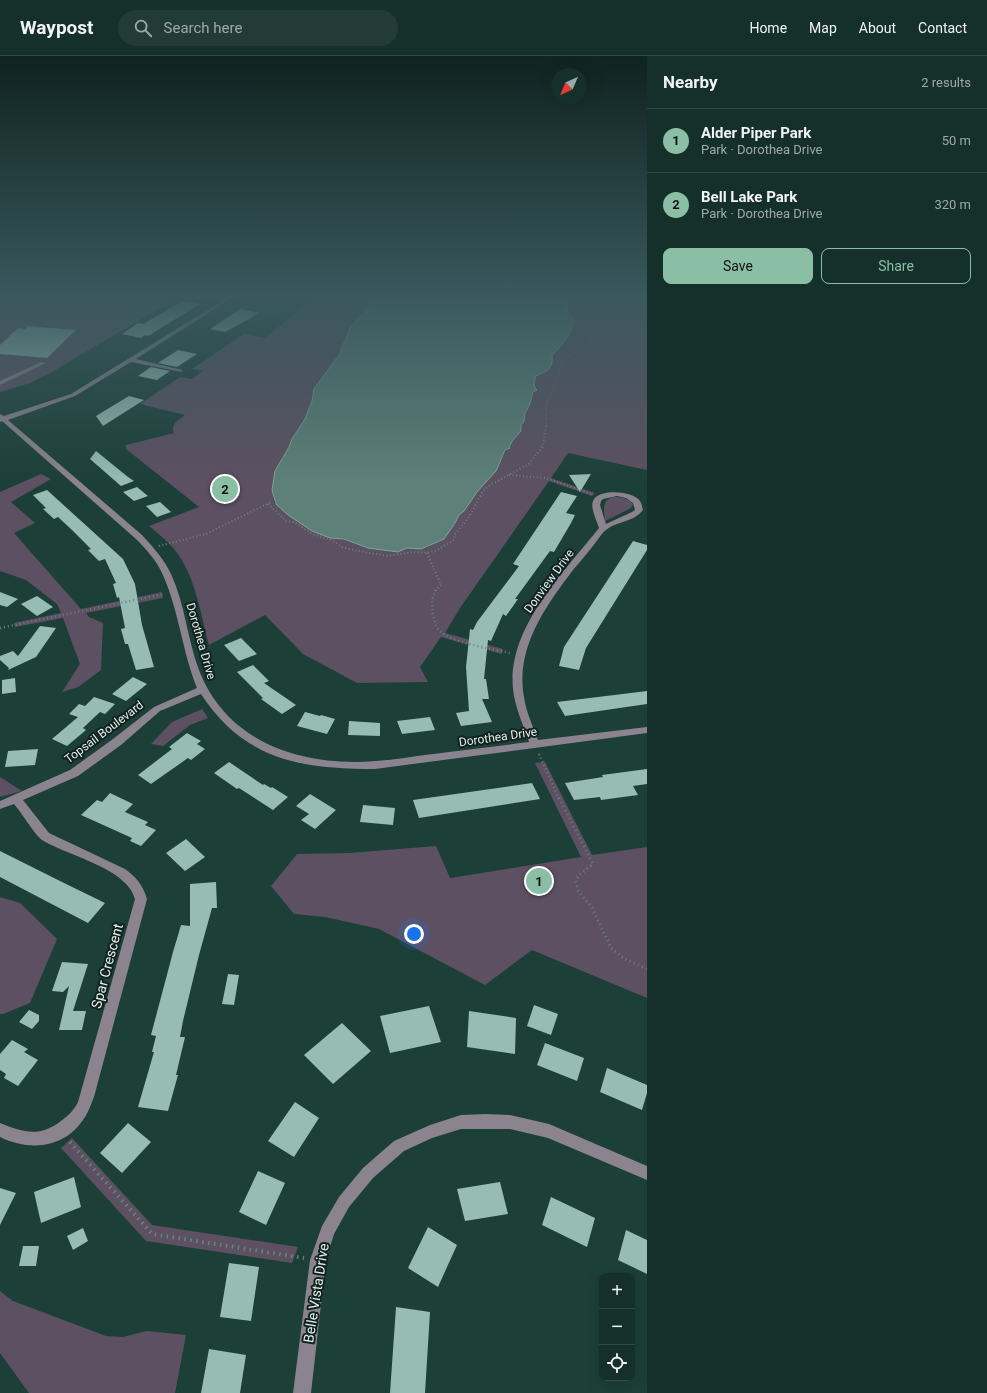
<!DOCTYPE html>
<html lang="en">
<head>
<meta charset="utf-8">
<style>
  :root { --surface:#152f2a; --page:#223b36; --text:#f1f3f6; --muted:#9da9a8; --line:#344a47; --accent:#8abfa5 }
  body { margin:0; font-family:Roboto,sans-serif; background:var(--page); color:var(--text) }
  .controls { position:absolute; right:12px; bottom:12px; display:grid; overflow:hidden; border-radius:8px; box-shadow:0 4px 16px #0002 }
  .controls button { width:36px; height:36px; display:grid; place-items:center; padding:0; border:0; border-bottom:1px solid var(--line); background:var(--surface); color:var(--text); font:20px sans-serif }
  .compass { position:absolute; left:551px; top:12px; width:36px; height:36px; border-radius:50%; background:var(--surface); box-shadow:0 4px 16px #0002; rotate:224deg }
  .you { position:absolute; left:414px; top:878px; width:14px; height:14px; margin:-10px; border:3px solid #fff; border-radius:50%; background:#1a73e8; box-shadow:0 0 0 6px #1a73e833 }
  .badge { display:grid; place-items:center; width:26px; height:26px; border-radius:50%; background:var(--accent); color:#111; font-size:13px; font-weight:700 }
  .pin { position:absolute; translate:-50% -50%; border:2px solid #fff; box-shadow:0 1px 4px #0006 }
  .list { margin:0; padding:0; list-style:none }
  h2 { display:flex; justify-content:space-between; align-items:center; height:52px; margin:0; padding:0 16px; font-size:17px }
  h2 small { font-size:13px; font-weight:400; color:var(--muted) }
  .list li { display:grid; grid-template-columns:26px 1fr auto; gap:12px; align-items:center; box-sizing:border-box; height:64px; padding:0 16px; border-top:1px solid var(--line) }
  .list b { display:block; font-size:15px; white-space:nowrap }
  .list p { margin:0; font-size:13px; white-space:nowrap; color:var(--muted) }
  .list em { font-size:13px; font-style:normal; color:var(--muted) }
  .actions { display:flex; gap:8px; padding:12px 16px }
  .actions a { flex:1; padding:9px 0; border:1px solid var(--accent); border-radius:8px; text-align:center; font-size:14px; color:var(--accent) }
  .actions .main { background:var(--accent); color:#111 }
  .icon { flex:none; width:22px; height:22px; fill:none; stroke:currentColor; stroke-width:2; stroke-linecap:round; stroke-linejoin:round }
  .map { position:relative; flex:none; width:647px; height:1337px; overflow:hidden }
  header { display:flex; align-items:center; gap:24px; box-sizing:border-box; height:56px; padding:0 20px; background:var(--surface); border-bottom:1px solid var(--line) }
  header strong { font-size:19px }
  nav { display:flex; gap:22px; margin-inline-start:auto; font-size:14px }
  .search { width:280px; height:36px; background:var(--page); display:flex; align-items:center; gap:10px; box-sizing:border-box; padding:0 14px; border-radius:22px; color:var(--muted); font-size:15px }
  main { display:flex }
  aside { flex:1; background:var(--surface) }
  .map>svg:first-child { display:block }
  .green { fill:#5d5062 }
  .water { fill:#5d8179; stroke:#83a29b }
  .building { fill:#97bcb4 }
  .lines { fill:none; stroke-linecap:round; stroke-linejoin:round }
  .path-far4 { stroke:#67847e; stroke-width:1.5; stroke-dasharray:0.5 2; stroke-linecap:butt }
  .path-far3 { stroke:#67847e; stroke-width:2; stroke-dasharray:1 2.5; stroke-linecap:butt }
  .path-far2 { stroke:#67847e; stroke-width:2.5; stroke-dasharray:1 3; stroke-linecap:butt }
  .path-far1 { stroke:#67847e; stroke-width:3; stroke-dasharray:1 3.5; stroke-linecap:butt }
  .path { stroke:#67847e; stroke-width:4; stroke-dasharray:1.5 4.5; stroke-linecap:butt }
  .minor { fill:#8b838e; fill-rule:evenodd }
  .labels { text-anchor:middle; stroke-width:4; stroke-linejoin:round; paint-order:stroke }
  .street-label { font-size:12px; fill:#ddf0eb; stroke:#13221f }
  .near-street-label { font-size:14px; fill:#ddf0eb; stroke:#13221f }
</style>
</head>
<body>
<header>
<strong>Waypost</strong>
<div class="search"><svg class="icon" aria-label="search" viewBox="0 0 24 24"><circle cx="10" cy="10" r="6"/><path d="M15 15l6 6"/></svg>Search here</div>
<nav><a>Home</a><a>Map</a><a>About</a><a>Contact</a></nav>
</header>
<main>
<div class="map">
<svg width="647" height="1337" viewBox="0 0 647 1337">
  <rect width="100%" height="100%" fill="#1c3f38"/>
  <path class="green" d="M 9,239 L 163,239 L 177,242 L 50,317 L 30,327 L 0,336 L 0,248 Z
    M 317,239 L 371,239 L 369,245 L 369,252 L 351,270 L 339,299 L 314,333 L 312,345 L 305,363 L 275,415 L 273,428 L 274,447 L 342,483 L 398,496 L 407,492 L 425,492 L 444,483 L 459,459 L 464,455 L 477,436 L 496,415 L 500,403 L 520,374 L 533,337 L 537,334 L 535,332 L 535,320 C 545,316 555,313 552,301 C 558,291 572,279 573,266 C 573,263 569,258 568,255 C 566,249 568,245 564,240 L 647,239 L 647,414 L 568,397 L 551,422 L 595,437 L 592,440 L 549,425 L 460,552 L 445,577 L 503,593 L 502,598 L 441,581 L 420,611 L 428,626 L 357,627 L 303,598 L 265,559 L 209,589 C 201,560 196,524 178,498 C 170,487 160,479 149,470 L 199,451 L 126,393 L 126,389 L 174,377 C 170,368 179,364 185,359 L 140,348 L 180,321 L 192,323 L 203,315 L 192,313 L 244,278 L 265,282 Z
    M 41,418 L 51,423 L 11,446 L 35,467 L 14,477 L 81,553 L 162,536 L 163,542 L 86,557 L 89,561 L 103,567 L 101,614 L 78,631 L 62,636 L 80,608 L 63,562 L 15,571 L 14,567 L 61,557 L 57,548 L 26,524 L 0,515 L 0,436 Z
    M 614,441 C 621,441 628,442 633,448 L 631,452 L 605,465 C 604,453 601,444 614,441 Z
    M 202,653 L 208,662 L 190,669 L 163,690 L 151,688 L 172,666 Z
    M 545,706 L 592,799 L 647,791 L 647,942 L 532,894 L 485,929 L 379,873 L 325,861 L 294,858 L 271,830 L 297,798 L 350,797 L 436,790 L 450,822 L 581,801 L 535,707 Z
    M 0,721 L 22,735 L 0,741 Z
    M 0,841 L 20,847 L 57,883 L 30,947 L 3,958 L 0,958 Z
    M 72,1082 L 152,1169 L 298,1191 L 292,1207 L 146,1185 L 61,1092 Z
    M 0,1235 L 13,1245 L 106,1280 L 123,1281 L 147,1275 L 186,1279 L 175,1337 L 29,1337 L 0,1297 Z"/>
  <path class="water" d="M 371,239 L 565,239 C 567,244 567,251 568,256 C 569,259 572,262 573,264 C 575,276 557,293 552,300 C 554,313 546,316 535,320 L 536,321 L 534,326 L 535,332 L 537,334 L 533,336 L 530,347 L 525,358 L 524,365 L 521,369 L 521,375 L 513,384 L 509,391 L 510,392 L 505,394 L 496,415 L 477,436 L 464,455 L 459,459 L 455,467 L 444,483 L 421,493 L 407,492 L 398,496 L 368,492 L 344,483 L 330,482 L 312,475 L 288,459 L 276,448 L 272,434 L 275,415 L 289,391 L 292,383 L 305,363 L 312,345 L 314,333 L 339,299 L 351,270 L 369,252 L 369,245 Z"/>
  <path class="building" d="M 183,245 L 200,248 L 148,280 L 145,279 L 141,282 L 122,278 L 138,267 L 143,268 Z
    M 240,253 L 260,257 L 225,276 L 210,273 Z
    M 28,270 L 76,274 L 47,302 L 0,298 L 0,289 L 18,272 L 25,273 Z
    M 178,294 L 197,298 L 177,311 L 158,307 Z
    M 151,311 L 170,315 L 157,324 L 138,320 Z
    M 129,340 L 144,344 L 103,370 L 96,360 Z
    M 96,395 L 128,421 L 134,425 L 121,430 L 90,403 Z
    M 591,418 L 580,436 L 569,419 Z
    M 137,431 L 148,440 L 134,445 L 123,436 Z
    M 47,434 L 123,503 L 135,528 L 142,569 L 154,611 L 136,614 L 128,588 L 125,588 L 121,573 L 125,572 L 119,541 L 117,542 L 113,528 L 116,527 L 105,503 L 99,505 L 88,494 L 91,493 L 72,474 L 58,461 L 54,463 L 43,453 L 46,452 L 33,439 Z
    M 561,436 L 577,440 L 566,457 L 575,459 L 571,467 L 554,496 L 550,495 L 515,543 L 518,543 L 506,560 L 503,558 L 491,585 L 488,584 L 484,623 L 486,623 L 489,643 L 482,643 L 492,666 L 461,670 L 456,657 L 469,655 L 466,611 L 470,573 L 473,574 L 477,566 L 519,510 L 513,508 Z
    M 160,446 L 171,456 L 157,461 L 146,450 Z
    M 633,485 L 647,489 L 647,494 L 586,592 L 579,614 L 559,610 L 564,591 Z
    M 0,536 L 18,543 L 7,551 L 0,549 Z
    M 37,540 L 53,551 L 37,560 L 21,548 Z
    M 40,570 L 56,572 L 36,601 L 8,614 L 9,612 L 0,604 L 0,600 L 13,595 L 18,600 Z
    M 241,582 L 257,598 L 239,605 L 224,589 Z
    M 253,609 L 269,625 L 264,627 L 296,649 L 282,658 L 261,643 L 263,642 L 237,616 Z
    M 133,621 L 147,628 L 126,645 L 112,638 Z
    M 15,622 L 16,636 L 2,638 L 2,624 Z
    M 647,635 L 647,648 L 565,660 L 557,646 Z
    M 94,641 L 115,648 L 105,658 L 100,656 L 83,672 L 86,674 L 67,690 L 52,683 L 78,661 L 69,658 L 79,648 L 85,650 Z
    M 305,656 L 320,660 L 321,659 L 335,663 L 327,678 L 297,670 Z
    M 430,661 L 435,674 L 402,678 L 397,665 Z
    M 349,665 L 380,667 L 380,680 L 348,679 Z
    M 187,677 L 201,685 L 197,688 L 205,693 L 191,704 L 188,702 L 151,728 L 138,719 L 172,693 L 169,691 Z
    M 38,693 L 35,709 L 5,711 L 8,695 Z
    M 229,706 L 263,729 L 264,728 L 271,732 L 272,731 L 288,741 L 273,754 L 239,732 L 237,733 L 214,717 Z
    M 647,713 L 647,728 L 633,730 L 638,739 L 601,744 L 600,741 L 574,744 L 565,727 L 603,721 L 602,719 Z
    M 532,727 L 540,743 L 419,762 L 413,744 Z
    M 110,737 L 133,748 L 125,756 L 148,766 L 145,769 L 156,774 L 141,790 L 130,785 L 132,782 L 81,759 L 97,744 L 102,746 Z
    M 310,738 L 336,754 L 315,773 L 301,764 L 309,758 L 296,750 Z
    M 363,749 L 395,752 L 393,769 L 360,766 Z
    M 186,783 L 205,801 L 185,815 L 166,797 Z
    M 0,795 L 62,826 L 105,847 L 88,867 L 0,821 Z
    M 216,826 L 217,852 L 212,852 L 199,899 L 183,965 L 180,981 L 185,981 L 176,1019 L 178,1019 L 168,1055 L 138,1051 L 154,996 L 152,996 L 156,980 L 151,979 L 173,896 L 181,869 L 190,870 L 190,828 Z
    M 62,906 L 88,908 L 73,955 L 86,955 L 82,974 L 59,974 L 69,930 L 63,936 L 52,935 Z
    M 228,918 L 239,919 L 234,949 L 222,948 Z
    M 534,949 L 558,958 L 551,979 L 527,970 Z
    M 429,950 L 441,986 L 390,997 L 380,960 Z
    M 29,954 L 39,959 L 39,965 L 32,973 L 19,966 Z
    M 469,955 L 516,962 L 515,998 L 467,991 Z
    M 342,967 L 371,995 L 333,1028 L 304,999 Z
    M 12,984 L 28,993 L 24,996 L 38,1004 L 18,1030 L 4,1022 L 6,1018 L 0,1014 L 0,998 Z
    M 545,987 L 584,1002 L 577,1025 L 537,1009 Z
    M 607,1012 L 647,1029 L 647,1037 L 642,1054 L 600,1036 Z
    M 295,1046 L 319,1062 L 294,1101 L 268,1085 Z
    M 128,1067 L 151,1086 L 122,1117 L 100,1097 Z
    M 258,1115 L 285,1127 L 266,1169 L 239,1156 Z
    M 74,1121 L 81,1151 L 41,1167 L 34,1136 Z
    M 500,1126 L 508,1158 L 465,1165 L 457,1133 Z
    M 0,1132 L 16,1137 L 0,1169 Z
    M 551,1141 L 595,1162 L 587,1191 L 542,1169 Z
    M 428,1171 L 457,1189 L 438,1231 L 408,1212 Z
    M 83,1172 L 88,1185 L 73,1194 L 67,1180 Z
    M 626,1174 L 647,1184 L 647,1218 L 618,1204 Z
    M 23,1190 L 39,1190 L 36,1210 L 19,1210 Z
    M 229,1207 L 259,1211 L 251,1265 L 220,1261 Z
    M 396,1251 L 430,1256 L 425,1337 L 390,1337 Z
    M 209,1293 L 246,1299 L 240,1337 L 201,1337 Z"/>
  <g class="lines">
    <path class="path-far4" d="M 581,249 L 647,244
      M 87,276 L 115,270 L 167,239
      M 546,370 L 546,349 L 557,324 L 560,311 L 569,299 L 586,290 L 592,284 L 585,273 L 585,261 L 581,249 L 584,239"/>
    <path class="path-far3" d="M 509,419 L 546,422 L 591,438
      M 268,448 L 286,465 L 294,466 L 312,478 L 332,484 L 342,491 L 353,494 L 387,500 L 413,496 L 427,497 L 435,495 L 454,484 L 455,478 L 469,461 L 483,435 L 490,429 L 529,408 L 543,390 L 546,369
      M 159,490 L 206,478 L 271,446
      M 427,497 L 441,529 L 435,535"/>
    <path class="path-far2" d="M 436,534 C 431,543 432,548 433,558 C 434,564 435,570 440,575 C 451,587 493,593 510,597
      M 0,572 L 164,538
      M 539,698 L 559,743"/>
    <path class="path-far1" d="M 559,742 L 593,808 L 579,819 L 576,825 L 578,834 L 592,852 L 611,892 L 623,902 L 647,913"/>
    <path class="path" d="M 70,1086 L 152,1178 L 304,1202"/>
    <path class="minor" d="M 198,239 L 210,239 L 226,242 L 231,239 L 237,239 L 136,303 L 182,314 L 182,316 L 131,306 L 75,340 L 8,364 L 142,479 C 153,491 164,503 171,518 C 185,548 187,582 199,614 C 227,687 302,711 376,705 C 395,704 414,700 433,698 C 465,694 497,690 529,686 C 523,668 515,652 513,633 C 507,572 564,516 599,472 C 597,465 590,452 593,445 C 598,432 633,435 640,445 C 642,448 642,451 643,454 C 634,466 617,465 606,474 C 602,477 599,482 596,486 C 589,495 581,505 573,514 C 545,551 515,593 524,641 C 526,656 533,670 538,684 L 647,671 L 647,677 L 375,713 C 301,713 244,704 201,638 L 160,655 L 121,689 L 78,720 L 23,744 L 49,777 L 125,813 C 136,821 143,829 147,843 L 94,1041 C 91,1048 89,1055 85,1061 C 66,1092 31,1096 0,1081 L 0,1067 C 23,1076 39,1082 61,1065 C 68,1060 74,1054 78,1046 L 135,843 C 127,812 68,800 42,784 C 35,779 21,756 14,748 L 0,753 L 0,745 L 70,714 L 113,683 L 154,651 L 197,632 C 182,595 179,554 162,517 C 156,504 146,493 136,483 L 2,365 L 0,366 L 0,358 L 4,360 L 71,338 L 222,245 ZM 617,440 L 626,442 L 633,447 L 635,454 L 632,456 L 606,468 L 600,449 L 601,445 L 603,443 Z
      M 41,306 L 46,307 L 0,329 L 0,325 Z
      M 485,1058 L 510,1059 L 549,1068 L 647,1110 L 647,1124 L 548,1082 L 510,1073 L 461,1073 L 432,1082 L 404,1095 L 373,1122 L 349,1151 L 334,1178 L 326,1204 L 311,1337 L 293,1337 L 310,1204 L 322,1170 L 339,1141 L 363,1112 L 394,1085 L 430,1069 L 461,1059 Z"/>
  </g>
  <linearGradient id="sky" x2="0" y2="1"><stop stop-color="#0f231f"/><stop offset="0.56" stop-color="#3a585e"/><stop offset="1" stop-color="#3a585e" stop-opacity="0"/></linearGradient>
  <rect width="647" height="427" fill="url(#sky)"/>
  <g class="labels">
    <g class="street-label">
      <text transform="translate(549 525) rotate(-54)" y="4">Donview Drive</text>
      <text transform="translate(201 585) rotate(74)" y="4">Dorothea Drive</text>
      <text transform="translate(104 676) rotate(-37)" y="4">Topsail Boulevard</text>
      <text transform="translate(498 681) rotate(-8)" y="4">Dorothea Drive</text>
    </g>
    <g class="near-street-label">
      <text transform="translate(107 910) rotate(-75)" y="5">Spar Crescent</text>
      <text transform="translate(316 1237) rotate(-81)" y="5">Belle Vista Drive</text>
    </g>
  </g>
</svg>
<div class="controls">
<button>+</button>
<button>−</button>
<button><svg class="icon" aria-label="locate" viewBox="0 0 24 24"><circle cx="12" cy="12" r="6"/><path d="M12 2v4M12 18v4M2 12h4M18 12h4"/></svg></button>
</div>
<svg class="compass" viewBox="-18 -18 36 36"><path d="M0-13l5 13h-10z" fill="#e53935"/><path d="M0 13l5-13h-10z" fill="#9da9a8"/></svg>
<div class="you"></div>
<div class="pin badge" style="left:539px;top:825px">1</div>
<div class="pin badge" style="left:225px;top:433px">2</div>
</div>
<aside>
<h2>Nearby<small>2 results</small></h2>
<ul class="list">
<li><span class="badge">1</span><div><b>Alder Piper Park</b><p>Park · Dorothea Drive</p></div><em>50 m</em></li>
<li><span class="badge">2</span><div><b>Bell Lake Park</b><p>Park · Dorothea Drive</p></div><em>320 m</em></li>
</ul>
<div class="actions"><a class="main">Save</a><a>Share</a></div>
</aside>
</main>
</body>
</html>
